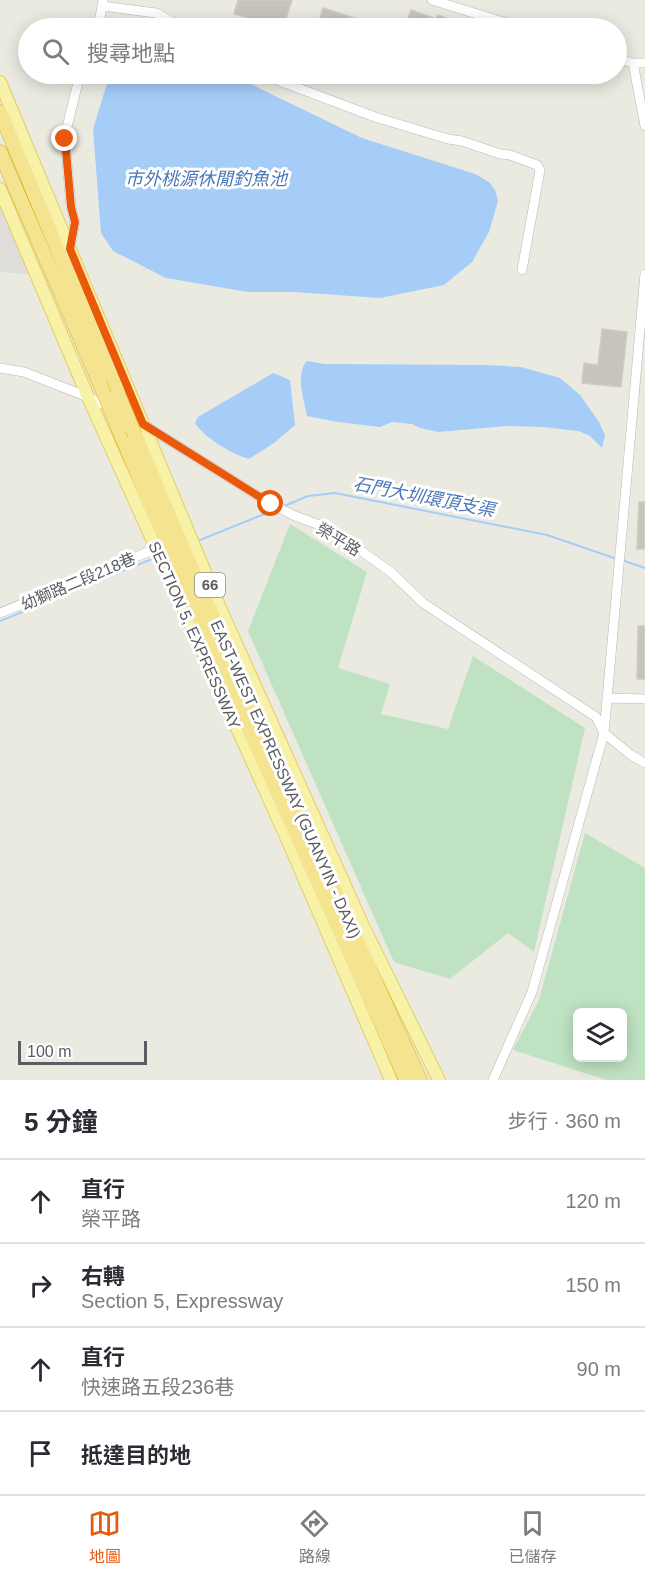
<!DOCTYPE html>
<html lang="zh-TW">
<head>
<meta charset="utf-8">
<style>
  :root { --surface:#fff; --page:#f2f2f3; --text:#2b2b33; --muted:#7c7c81; --line:#e1e1e2; --accent:#ea580c }
  body { margin:0; font-family:Arial,"Noto Sans TC",sans-serif; background:var(--page); color:var(--text) }
  .controls { position:absolute; right:18px; bottom:18px; display:grid; overflow:hidden; border-radius:9px; box-shadow:0 3px 15px #0003 }
  .controls button { width:54px; height:54px; display:grid; place-items:center; padding:0; border:0; border-bottom:2px solid var(--line); background:var(--surface); color:var(--text); font:30px sans-serif }
  .scale { position:absolute; left:18px; bottom:15px; width:129px; box-sizing:border-box; padding-left:6px; border:3px solid #5a5c61; border-top:0; font-size:16px; line-height:21px; white-space:nowrap; color:#5a5c61; -webkit-text-stroke:4px #fff; paint-order:stroke }
  .stop { position:absolute; width:18px; height:18px; margin:-14px; border:4px solid #ea580c; border-radius:50%; background:#fff }
  .stop.end { background:#ea580c; border-color:#fff; box-shadow:0 2px 6px #0008 }
  .list { margin:0; padding:0; list-style:none }
  h2 { display:flex; justify-content:space-between; align-items:center; height:78px; margin:0; padding:0 24px; font-size:26px }
  h2 small { font-size:20px; font-weight:400; color:var(--muted) }
  .list li { display:grid; grid-template-columns:39px 1fr auto; gap:18px; align-items:center; box-sizing:border-box; height:84px; padding:0 24px; border-top:2px solid var(--line) }
  .list b { display:block; font-size:22px; white-space:nowrap }
  .list p { margin:0; font-size:20px; white-space:nowrap; color:var(--muted) }
  .list em { font-size:20px; font-style:normal; color:var(--muted) }
  .icon { flex:none; width:33px; height:33px; fill:none; stroke:currentColor; stroke-width:2; stroke-linecap:round; stroke-linejoin:round }
  .map { position:relative; flex:none; width:645px; height:1080px; overflow:hidden }
  .search { position:absolute; background:var(--surface); box-shadow:0 3px 15px #0003; left:18px; right:18px; top:18px; height:66px; display:flex; align-items:center; gap:15px; box-sizing:border-box; padding:0 21px; border-radius:33px; color:var(--muted); font-size:22px }
  .sheet { height:414px; background:var(--surface) }
  nav { display:flex; justify-content:space-around; align-items:center; box-sizing:border-box; height:84px; border-top:2px solid var(--line); background:var(--surface); font-size:16px; color:var(--muted) }
  nav a { display:grid; justify-items:center; gap:3px }
  nav .on { color:var(--accent) }
  .map>svg:first-child { display:block }
  .industrial { fill:#dfddd9 }
  .green { fill:#bfe2c2; fill-rule:evenodd }
  .water { fill:#a5cdf8 }
  .lines { fill:none; stroke-linecap:round; stroke-linejoin:round }
  .stream { stroke:#a5cdf8; stroke-width:2 }
  .building { fill:#c7c4be; stroke:#cfccc0; stroke-width:1.5 }
  .minor-casing { stroke:#b7b8bd; stroke-width:10 }
  .major-casing { stroke:#e6cb60; stroke-width:14 }
  .highway-casing { stroke:#dbad11; stroke-width:15 }
  .minor { stroke:#fff; stroke-width:9 }
  .major { stroke:#f8f2a9; stroke-width:12 }
  .highway { stroke:#f4e38f; stroke-width:14 }
  .highway-bridge-casing { stroke:#dbad11; stroke-width:15; stroke-linecap:butt }
  .highway-bridge { stroke:#f4e38f; stroke-width:14 }
  .route { stroke:#ea580c; stroke-width:8 }
  .labels { text-anchor:middle; stroke-width:6; stroke-linejoin:round; paint-order:stroke }
  .shield { fill:#fff; stroke:#8c8d90; stroke-width:1.5 }
  .shield-label { font-size:15px; font-weight:bold; fill:#5a5c61 }
  .street-label { font-size:16px; fill:#5a5c61; stroke:#fff }
  .water-label { font-size:18px; font-style:italic; fill:#4a77b9; stroke:#fff }
</style>
</head>
<body>
<div class="map">
<svg width="645" height="1080" viewBox="0 0 645 1080">
  <rect width="100%" height="100%" fill="#ebeae1"/>
  <path class="industrial" d="M 0,198 L 34,275 L 0,272 Z"/>
  <path class="green" d="M 290,524 L 367,572 L 338,668 L 390,684 L 381,714 L 448,729 L 473,656 L 585,728 L 534,952 L 508,933 L 450,979 L 394,962 L 248,631 Z
    M 585,833 L 645,868 L 645,1080 L 606,1080 L 513,1050 L 539,1000 ZM 578,1012 L 622,1012 L 622,1058 L 578,1058 Z"/>
  <path class="water" d="M 110,74 L 230,74 L 362,138 L 475,174 L 489,182 L 495,190 L 498,201 L 489,232 L 472,262 L 444,285 L 380,298 L 294,292 L 248,292 L 166,278 L 113,251 L 101,233 L 93,129 Z
    M 307,361 L 325,364 L 487,365 L 521,367 L 560,378 L 580,395 L 599,422 L 605,435 L 602,448 L 590,436 L 578,431 L 543,427 L 506,426 L 438,432 L 420,428 L 412,424 L 392,422 L 380,427 L 338,422 L 307,416 C 304,401 295,373 307,361 Z
    M 273,373 L 290,380 L 295,425 L 274,443 L 249,459 C 230,453 206,439 195,423 L 198,417 Z"/>
  <g class="lines">
    <path class="stream" d="M 282,507 L 308,496 L 335,493 L 547,535 L 617,559
      M 200,540 L 274,510
      M 622,560 L 645,568
      M 0,621 L 152,559"/>
  </g>
  <path class="building" d="M 238,0 L 292,0 L 283,28 L 234,14 Z
    M 323,8 L 382,27 L 381,28 L 329,28 L 318,25 Z
    M 411,10 L 436,19 L 438,15 L 448,19 L 444,28 L 405,28 Z
    M 602,329 L 627,332 L 621,387 L 582,383 L 584,363 L 598,365 Z
    M 639,502 L 645,502 L 645,549 L 637,549 Z
    M 638,626 L 645,626 L 645,679 L 637,679 Z"/>
  <g class="lines">
    <defs>
      <path id="minor" d="M 432,0 L 522,28
        M 102,6 L 156,13 L 183,28
        M 95,28 L 100,18 L 103,0
        M 616,58 L 633,63 L 645,63
        M 633,63 L 645,126
        M 261,74 L 375,117 L 448,139 L 462,141 L 500,154 L 510,155 L 537,165 L 540,170 L 522,270
        M 70,249 L 75,222 L 71,207 L 65,139 L 67,127 L 80,74
        M 0,368 L 24,372 L 88,397 L 110,408
        M 141,423 L 271,504 L 295,516 L 331,529 L 392,573 L 423,603 L 596,717 L 604,733 L 631,755 L 645,763
        M 0,613 L 155,549
        M 608,698 L 645,699
        M 493,1080 L 532,992 L 604,733 L 645,274"/>
      <path id="major" d="M 0,82 L 220,608 L 364,928 L 439,1080
        M 0,189 L 88,397 L 288,841 L 391,1080"/>
      <path id="highway" d="M 0,112 L 118,394
        M 0,152 L 100,384
        M 119,430 C 210,649 311,863 406,1080
        M 135,435 C 226,652 323,866 420,1080"/>
    </defs>
    <use href="#minor" class="minor-casing"/>
    <use href="#major" class="major-casing"/>
    <use href="#highway" class="highway-casing"/>
    <use href="#minor" class="minor"/>
    <use href="#major" class="major"/>
    <use href="#highway" class="highway"/>
    <defs>
      <path id="highway-bridge" d="M 100,384 L 119,430
        M 118,394 L 135,435"/>
    </defs>
    <use href="#highway-bridge" class="highway-bridge-casing"/>
    <use href="#highway-bridge" class="highway-bridge"/>
  </g>
  <g class="lines">
    <path class="route" d="M 65,139 L 71,207 L 75,222 L 70,249 L 143,424 L 271,504"/>
  </g>
  <g class="labels">
    <rect class="shield" x="195" y="573" width="30" height="24" rx="4.5"/>
    <g class="shield-label">
      <text x="210" y="590">66</text>
    </g>
    <g class="street-label">
      <text transform="translate(339 539) rotate(31)" y="6">榮平路</text>
      <text transform="translate(78 581) rotate(-23)" y="6">幼獅路二段218巷</text>
      <text transform="translate(195 635) rotate(66)" y="6">SECTION 5, EXPRESSWAY</text>
      <text transform="translate(286 779) rotate(66)" y="6">EAST-WEST EXPRESSWAY (GUANYIN - DAXI)</text>
    </g>
    <g class="water-label">
      <text x="206" y="185">市外桃源休閒釣魚池</text>
      <text transform="translate(424 497) rotate(11)" y="6">石門大圳環頂支渠</text>
    </g>
  </g>
</svg>
<div class="controls">
<button><svg class="icon" aria-label="layers" viewBox="0 0 24 24"><path d="M12 4l9 5-9 5-9-5zM3 14l9 5 9-5"/></svg></button>
</div>
<div class="scale">100 m</div>
<div class="stop" style="left:271px;top:504px"></div>
<div class="stop end" style="left:65px;top:139px"></div>
<div class="search"><svg class="icon" aria-label="search" viewBox="0 0 24 24"><circle cx="10" cy="10" r="6"/><path d="M15 15l6 6"/></svg>搜尋地點</div>
</div>
<section class="sheet">
<h2>5 分鐘<small>步行 · 360 m</small></h2>
<ul class="list">
<li><svg class="icon" aria-label="ahead" viewBox="0 0 24 24"><path d="M12 20V5M6 11l6-6 6 6"/></svg><div><b>直行</b><p>榮平路</p></div><em>120 m</em></li>
<li><svg class="icon" aria-label="right" viewBox="0 0 24 24"><path d="M7 20v-9h11M14 6l5 5-5 5"/></svg><div><b>右轉</b><p>Section 5, Expressway</p></div><em>150 m</em></li>
<li><svg class="icon" aria-label="ahead" viewBox="0 0 24 24"><path d="M12 20V5M6 11l6-6 6 6"/></svg><div><b>直行</b><p>快速路五段236巷</p></div><em>90 m</em></li>
<li><svg class="icon" aria-label="arrive" viewBox="0 0 24 24"><path d="M6 21V4h12l-3 4 3 4H6"/></svg><div><b>抵達目的地</b></div></li>
</ul>
</section>
<nav>
<a class="on"><svg class="icon" aria-label="map" viewBox="0 0 24 24"><path d="M3 6l6-2 6 2 6-2v14l-6 2-6-2-6 2zM9 4v14M15 6v14"/></svg>地圖</a>
<a><svg class="icon" aria-label="directions" viewBox="0 0 24 24"><path d="M12 3l9 9-9 9-9-9zM9 14v-3h6M13 9l2 2-2 2"/></svg>路線</a>
<a><svg class="icon" aria-label="saved" viewBox="0 0 24 24"><path d="M7 4h10v16l-5-4-5 4z"/></svg>已儲存</a>
</nav>
</body>
</html>
